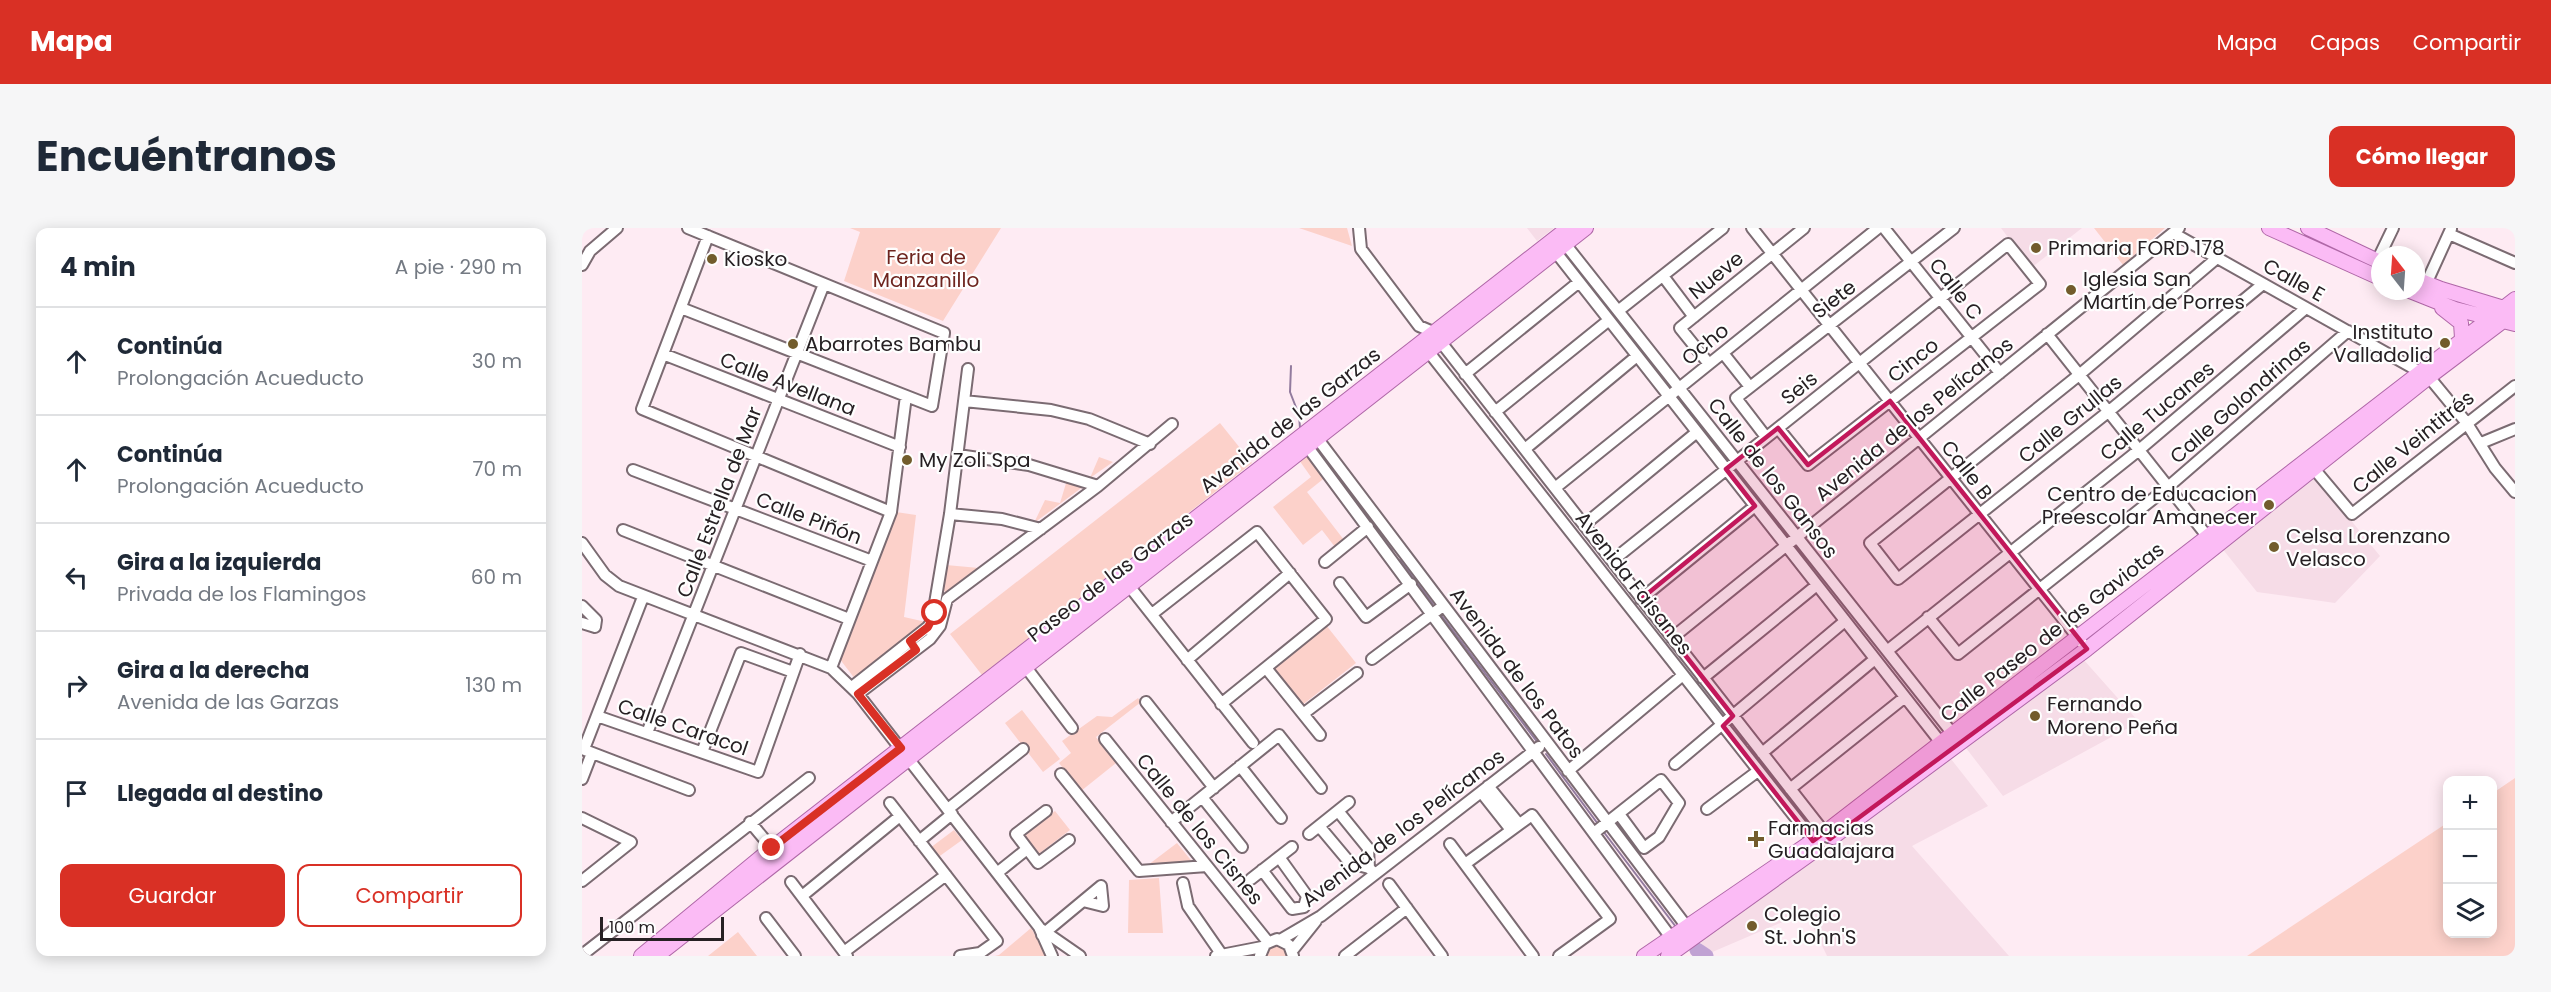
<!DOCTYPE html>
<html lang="es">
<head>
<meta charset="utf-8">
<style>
  :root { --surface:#fff; --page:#f6f6f7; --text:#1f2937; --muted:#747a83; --line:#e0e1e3; --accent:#d93025 }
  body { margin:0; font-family:Poppins,sans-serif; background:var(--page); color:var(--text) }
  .controls { position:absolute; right:18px; bottom:18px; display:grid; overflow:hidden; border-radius:12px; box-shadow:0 3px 15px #0003 }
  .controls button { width:54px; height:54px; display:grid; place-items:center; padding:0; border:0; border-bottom:2px solid var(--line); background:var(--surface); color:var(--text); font:30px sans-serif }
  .compass { position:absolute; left:1789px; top:18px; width:54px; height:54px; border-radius:50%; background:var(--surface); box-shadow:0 3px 15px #0003; rotate:343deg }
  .scale { position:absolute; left:18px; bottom:15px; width:124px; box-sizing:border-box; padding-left:6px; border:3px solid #262023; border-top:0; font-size:16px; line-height:21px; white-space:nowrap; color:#262023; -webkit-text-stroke:4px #fefefe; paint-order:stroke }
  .stop { position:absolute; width:18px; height:18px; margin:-14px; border:4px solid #d93025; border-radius:50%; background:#fff }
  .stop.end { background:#d93025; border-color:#fff; box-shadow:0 2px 6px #0008 }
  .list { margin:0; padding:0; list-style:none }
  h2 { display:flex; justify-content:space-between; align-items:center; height:78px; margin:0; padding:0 24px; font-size:26px }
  h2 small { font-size:20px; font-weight:400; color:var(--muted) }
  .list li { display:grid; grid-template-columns:39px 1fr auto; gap:18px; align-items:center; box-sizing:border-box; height:108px; padding:0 24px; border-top:2px solid var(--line) }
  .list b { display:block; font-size:22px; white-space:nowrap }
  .list p { margin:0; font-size:20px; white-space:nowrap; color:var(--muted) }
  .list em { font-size:20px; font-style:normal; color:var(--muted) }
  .actions { display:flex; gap:12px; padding:18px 24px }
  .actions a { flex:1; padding:14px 0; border:2px solid var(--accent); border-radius:12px; text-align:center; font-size:21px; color:var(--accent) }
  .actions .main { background:var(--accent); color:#fff }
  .icon { flex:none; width:33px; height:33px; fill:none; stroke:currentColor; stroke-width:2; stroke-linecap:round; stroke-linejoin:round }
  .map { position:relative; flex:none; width:1933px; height:728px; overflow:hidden; border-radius:12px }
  header { display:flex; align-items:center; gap:36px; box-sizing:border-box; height:84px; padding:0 30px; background:var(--accent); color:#fff }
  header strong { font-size:28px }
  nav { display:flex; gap:33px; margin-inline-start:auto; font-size:21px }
  .intro { display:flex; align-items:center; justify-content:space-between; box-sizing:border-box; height:144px; padding:0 36px }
  h1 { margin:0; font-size:42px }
  .button { padding:15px 27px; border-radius:12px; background:var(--accent); color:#fff; font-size:21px; font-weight:700 }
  main { display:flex; gap:36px; padding:0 36px }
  aside { flex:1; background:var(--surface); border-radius:12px; box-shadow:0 3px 15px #0003 }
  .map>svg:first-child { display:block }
  .built { fill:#f6dce7 }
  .green { fill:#fcd1ca }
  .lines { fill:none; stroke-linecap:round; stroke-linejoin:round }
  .stream { stroke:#927b9e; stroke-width:2 }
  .river { stroke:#c0a2d3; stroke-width:15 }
  .minor-casing { stroke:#7b6b72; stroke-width:14 }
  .major-casing { stroke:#af67a7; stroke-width:16 }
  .minor { stroke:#fff; stroke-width:10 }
  .major { stroke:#fbbbf5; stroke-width:14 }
  .route { stroke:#d93025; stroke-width:8 }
  .marked { fill:#c2185b; fill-opacity:0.2; stroke:#c2185b; stroke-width:4.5; stroke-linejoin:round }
  .poi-dot { fill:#725c2c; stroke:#fefefe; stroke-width:2 }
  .labels { text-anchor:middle; stroke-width:4.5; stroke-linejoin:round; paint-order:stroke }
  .poi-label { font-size:20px; fill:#262023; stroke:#fefefe; text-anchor:start }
  .park-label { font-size:20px; fill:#6e251f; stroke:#fefefe }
  .street-label { font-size:20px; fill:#262023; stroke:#fefefe }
</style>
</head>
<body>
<header>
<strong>Mapa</strong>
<nav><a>Mapa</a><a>Capas</a><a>Compartir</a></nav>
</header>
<div class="intro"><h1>Encuéntranos</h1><a class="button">Cómo llegar</a></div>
<main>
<aside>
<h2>4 min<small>A pie · 290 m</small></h2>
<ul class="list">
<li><svg class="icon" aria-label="ahead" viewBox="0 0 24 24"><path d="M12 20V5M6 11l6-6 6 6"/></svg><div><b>Continúa</b><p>Prolongación Acueducto</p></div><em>30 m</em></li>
<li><svg class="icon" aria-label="ahead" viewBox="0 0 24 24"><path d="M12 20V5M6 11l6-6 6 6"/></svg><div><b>Continúa</b><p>Prolongación Acueducto</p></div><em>70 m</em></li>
<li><svg class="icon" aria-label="left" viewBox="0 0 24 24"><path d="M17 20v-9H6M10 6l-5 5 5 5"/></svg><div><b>Gira a la izquierda</b><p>Privada de los Flamingos</p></div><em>60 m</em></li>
<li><svg class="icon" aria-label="right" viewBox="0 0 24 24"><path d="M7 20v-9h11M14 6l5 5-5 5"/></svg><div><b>Gira a la derecha</b><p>Avenida de las Garzas</p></div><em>130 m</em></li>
<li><svg class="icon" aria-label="arrive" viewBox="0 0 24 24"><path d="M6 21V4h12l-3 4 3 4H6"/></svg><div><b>Llegada al destino</b></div></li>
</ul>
<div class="actions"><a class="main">Guardar</a><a>Compartir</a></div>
</aside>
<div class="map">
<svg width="1933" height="728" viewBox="0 0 1933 728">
  <rect width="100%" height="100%" fill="#feebf3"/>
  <path class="built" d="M 945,0 L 972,0 L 955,13 Z
    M 1419,0 L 1500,0 L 1449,40 Z
    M 1732,247 L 1798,328 L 1753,375 L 1675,364 L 1639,319 Z
    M 1501,431 L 1557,494 L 1421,568 L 1384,520 Z
    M 1369,531 L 1406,578 L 1330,618 L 1427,728 L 1245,728 L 1224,684 L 1128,725 L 1118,714 Z"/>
  <path class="green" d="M 268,0 L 419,0 L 361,93 L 262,53 L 278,4 Z
    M 717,0 L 765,0 L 770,18 Z
    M 1512,0 L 1583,0 L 1541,37 Z
    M 638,195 L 670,235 L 400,447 L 368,406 Z
    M 726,225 L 745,248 L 725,264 L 762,312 L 753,319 L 740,302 L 721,317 L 691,279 L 729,249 L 717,232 Z
    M 517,229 L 531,234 L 508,250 Z
    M 485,252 L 502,258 L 452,295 L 463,272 L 478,275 Z
    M 314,284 L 334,287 L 322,389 L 344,394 L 273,451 L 257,430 Z
    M 364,337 L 397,340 L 368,364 L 363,364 L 361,360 Z
    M 744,397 L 774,435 L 719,478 L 690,440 Z
    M 556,470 L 559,474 L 514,509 L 534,535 L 499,563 L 477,535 L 489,525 L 480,513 L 515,488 L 530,489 Z
    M 440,482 L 478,531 L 461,544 L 423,495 Z
    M 1933,550 L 1933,728 L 1665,728 L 1865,595 L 1866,706 L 1910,706 L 1911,565 Z
    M 473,583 L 488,602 L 454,628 L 439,608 Z
    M 372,602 L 380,612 L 355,630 L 348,620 Z
    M 595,615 L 612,636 L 562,640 Z
    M 577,650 L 581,705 L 546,705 L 547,652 Z
    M 449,700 L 465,728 L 413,728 L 417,727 Z
    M 156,704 L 175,728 L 126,728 Z
    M 694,716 L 704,721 L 706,728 L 683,728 L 685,721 Z"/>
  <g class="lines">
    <path class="stream" d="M 709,138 L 708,164 L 717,187 L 718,200
      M 734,220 L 768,266
      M 775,276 L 810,322
      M 818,332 L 851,376
      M 859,387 L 956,515
      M 964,526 L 1016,596
      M 1021,603 L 1094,699"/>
    <path class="river" d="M 1115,722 L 1124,728"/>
    <defs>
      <path id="minor" d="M 777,0 L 779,21 L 837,98 L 851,104 L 1246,609
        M 1170,0 L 1505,421
        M 1302,0 L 1418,145
        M 1591,5 L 1847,149 L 1884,194 L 1913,240 L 1933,264
        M 1867,6 L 1933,35
        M 126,8 L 60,181 L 309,284
        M 980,12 L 1374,510
        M 969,18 L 1363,520
        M 1798,27 L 1811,0
        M 1635,30 L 1497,147 L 1288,315 L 1316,351 L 1526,184 L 1681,56
        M 0,37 L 8,23 L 35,0
        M 1081,48 L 1112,89
        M 1844,56 L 1869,1
        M 99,80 L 350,178 L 362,105 L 106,0
        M 1036,83 L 1141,0
        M 1465,106 L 1629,313
        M 842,118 L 1235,617
        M 1141,125 L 1168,159
        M 81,126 L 318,219
        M 1127,136 L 1098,100 L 1222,0
        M 883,146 L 997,54
        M 382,173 L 469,182 L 507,191 L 568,216
        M 913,184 L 1027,92
        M 732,206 L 1108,703
        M 1184,209 L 1154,170 L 1372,0
        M 722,214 L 1093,715
        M 1899,215 L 1933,201
        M 943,221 L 1055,128
        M 376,227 L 447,237 L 516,258
        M 51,242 L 290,333
        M 1733,242 L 1770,286 L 1933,158
        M 973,260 L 1296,0
        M 368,286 L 420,291 L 459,301
        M 1002,297 L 1115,204
        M 41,302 L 267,391
        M 0,315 L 23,347 L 37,358 L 249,440 L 276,466 L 457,699 L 470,728
        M 1030,333 C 1162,227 1294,121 1426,16 L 1458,56 L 1226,237 L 1196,200
        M 743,334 L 786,299
        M 544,354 L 671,515
        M 758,355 L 784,389 L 829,356
        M 1059,371 L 1173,278
        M 0,378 L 14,392 L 13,399 L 0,395
        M 570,386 L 675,304 L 744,391 L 639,476
        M 1346,389 L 1376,426 L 1586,259 L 1766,103
        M 1090,410 L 1597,0
        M 1305,423 L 1557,222 L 1724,80
        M 790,431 L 857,381
        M 605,432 L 708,345
        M 443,438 L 490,500
        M 249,440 L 309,284 L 324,168
        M 684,440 L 738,507
        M 1121,450 L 1235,357
        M 270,459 L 346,399 L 350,393 L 368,286 L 386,141
        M 276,466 L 348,411 L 358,398 L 365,371 L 516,258 L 590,196
        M 564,474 L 632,560
        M 721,486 L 775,445
        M 15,488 L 176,544 L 218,426
        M 65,505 L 242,56
        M 523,511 L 686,714
        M 0,521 L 107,562
        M 2,521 L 61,369
        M 120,524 L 159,425 L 211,444
        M 1180,525 L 1293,431
        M 1093,536 L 1263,393
        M 658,538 L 699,590
        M 986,543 L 1101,447
        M 479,546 L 557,643 L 625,638
        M 0,551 L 10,525
        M 906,558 L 937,596
        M 1208,561 L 1323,469
        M 899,564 L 929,602
        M 620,569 L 660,619
        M 308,575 L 415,713 L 398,725 L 378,728
        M 366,581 L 441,521
        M 1125,581 L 1176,543
        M 464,583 L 434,606 L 456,635 L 487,612
        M 756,583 L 786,620 L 787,640
        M 0,590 L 49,614 L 0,653
        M 168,594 L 193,624
        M 589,594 L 697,507 L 739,560
        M 737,598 L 768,635 L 787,640 L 793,646
        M 1012,605 L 1079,552 L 1097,575 L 1077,609 L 1062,620 L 1037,586
        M 727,606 L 767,574
        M 337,613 L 370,586
        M 868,616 L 951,728
        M 697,629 L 725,668 L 722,679
        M 883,636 L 950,587 L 1028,691 L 977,728
        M 680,642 L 710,681 L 722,679
        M 415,645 L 445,621
        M 669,651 L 710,619
        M 209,654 L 265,728
        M 601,655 L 606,678 L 640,727
        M 807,656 L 860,728
        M 220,668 L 318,588
        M 184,690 L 213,728
        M 459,701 L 498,728
        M 460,707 L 519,658 L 521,678 L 501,673
        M 698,712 L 739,688 L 957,519
        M 710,723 L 734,693
        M 262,724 L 364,647
        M 0,727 L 227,550
        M 634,728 L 680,719
        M 678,728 L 683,716 L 695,711 L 707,717 L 711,728
        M 763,728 L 825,680"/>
      <path id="major" d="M 1687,0 L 1798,50
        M 1726,0 L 1798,34
        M 1834,51 L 1859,61 L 1925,81
        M 1828,63 L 1873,81 L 1933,96
        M 1860,80 L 1879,95 L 1880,110
        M 1251,609 L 1505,421 L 1847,149 L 1933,84
        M 59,728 L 190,620 L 986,0
        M 75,728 L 1004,0
        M 1062,728 L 1242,605 L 1933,71
        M 1086,728 L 1235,621"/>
    </defs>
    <use href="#minor" class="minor-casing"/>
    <use href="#major" class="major-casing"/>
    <use href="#minor" class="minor"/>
    <use href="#major" class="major"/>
  </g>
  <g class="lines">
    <path class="route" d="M 190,620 L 319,520 L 276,466 L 334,422 L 328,413 L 346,399 L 353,385"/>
  </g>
  <path class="marked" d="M 1308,173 L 1505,421 L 1248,611 L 1242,605 L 1231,613 L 1141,498 L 1151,488 L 1059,371 L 1173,278 L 1144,241 L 1196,200 L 1226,237 Z"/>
  <g class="poi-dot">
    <circle cx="1454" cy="20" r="6"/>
    <circle cx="130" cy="31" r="6"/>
    <circle cx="1489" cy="62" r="6"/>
    <circle cx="1863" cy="115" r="6"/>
    <circle cx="211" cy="116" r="6"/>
    <circle cx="325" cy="232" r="6"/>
    <circle cx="1687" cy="277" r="6"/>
    <circle cx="1692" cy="319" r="6"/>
    <circle cx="1453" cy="488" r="6"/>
    <path d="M1171 602h6v6h6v6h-6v6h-6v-6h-6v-6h6z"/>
    <circle cx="1170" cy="698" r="6"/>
  </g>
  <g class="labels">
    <g class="poi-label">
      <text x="1466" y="27">Primaria FORD 178</text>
      <text x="142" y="38">Kiosko</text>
      <text x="1501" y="58">Iglesia San<tspan x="1501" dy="23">Martín de Porres</tspan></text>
      <text x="1851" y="111" text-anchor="end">Instituto<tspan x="1851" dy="23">Valladolid</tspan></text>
      <text x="223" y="123">Abarrotes Bambu</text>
      <text x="337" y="239">My Zoli Spa</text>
      <text x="1675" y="273" text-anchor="end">Centro de Educacion<tspan x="1675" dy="23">Preescolar Amanecer</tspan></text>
      <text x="1704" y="315">Celsa Lorenzano<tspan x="1704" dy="23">Velasco</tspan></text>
      <text x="1465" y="483">Fernando<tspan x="1465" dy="23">Moreno Peña</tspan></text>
      <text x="1186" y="607">Farmacias<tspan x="1186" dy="23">Guadalajara</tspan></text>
      <text x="1182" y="693">Colegio<tspan x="1182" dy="23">St. John'S</tspan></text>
    </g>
    <g class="park-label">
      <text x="344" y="36">Feria de<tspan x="344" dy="23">Manzanillo</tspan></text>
    </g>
    <g class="street-label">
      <text transform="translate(1134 47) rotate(-39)" y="7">Nueve</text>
      <text transform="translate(1712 52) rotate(29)" y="7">Calle E</text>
      <text transform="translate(1374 61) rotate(52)" y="7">Calle C</text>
      <text transform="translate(1252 71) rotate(-38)" y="7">Siete</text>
      <text transform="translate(1123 116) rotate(-39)" y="7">Ocho</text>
      <text transform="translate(1331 132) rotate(-38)" y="7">Cinco</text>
      <text transform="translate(206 156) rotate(21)" y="7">Calle Avellana</text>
      <text transform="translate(1217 160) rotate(-39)" y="7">Seis</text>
      <text transform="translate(1658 173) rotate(-41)" y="7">Calle Golondrinas</text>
      <text transform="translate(1575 183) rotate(-40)" y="7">Calle Tucanes</text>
      <text transform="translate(1332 191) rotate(-39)" y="7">Avenida de los Pelícanos</text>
      <text transform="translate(1488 191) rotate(-39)" y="7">Calle Grullas</text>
      <text transform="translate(708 192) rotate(-38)" y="7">Avenida de las Garzas</text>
      <text transform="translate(1831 214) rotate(-39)" y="7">Calle Veintitrés</text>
      <text transform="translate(1385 242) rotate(52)" y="7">Calle B</text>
      <text transform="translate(1191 250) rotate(52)" y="7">Calle de los Gansos</text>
      <text transform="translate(137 274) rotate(-69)" y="7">Calle Estrella de Mar</text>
      <text transform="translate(227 290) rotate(21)" y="7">Calle Piñón</text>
      <text transform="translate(528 349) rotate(-37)" y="7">Paseo de las Garzas</text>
      <text transform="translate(1052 355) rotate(52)" y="7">Avenida Faisanes</text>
      <text transform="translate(1470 404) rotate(-38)" y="7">Calle Paseo de las Gaviotas</text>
      <text transform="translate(935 445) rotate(53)" y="7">Avenida de los Patos</text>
      <text transform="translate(101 499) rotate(19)" y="7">Calle Caracol</text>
      <text transform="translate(821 600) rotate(-37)" y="7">Avenida de los Pelícanos</text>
      <text transform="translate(618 601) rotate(51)" y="7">Calle de los Cisnes</text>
    </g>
  </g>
</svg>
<div class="controls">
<button>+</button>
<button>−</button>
<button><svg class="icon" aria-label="layers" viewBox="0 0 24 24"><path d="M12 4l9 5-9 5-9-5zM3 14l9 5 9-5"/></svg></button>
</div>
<svg class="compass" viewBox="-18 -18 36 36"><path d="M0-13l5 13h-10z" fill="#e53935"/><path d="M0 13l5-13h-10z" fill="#747a83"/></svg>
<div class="scale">100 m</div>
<div class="stop" style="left:353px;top:385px"></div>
<div class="stop end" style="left:190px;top:620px"></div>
</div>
</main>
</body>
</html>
